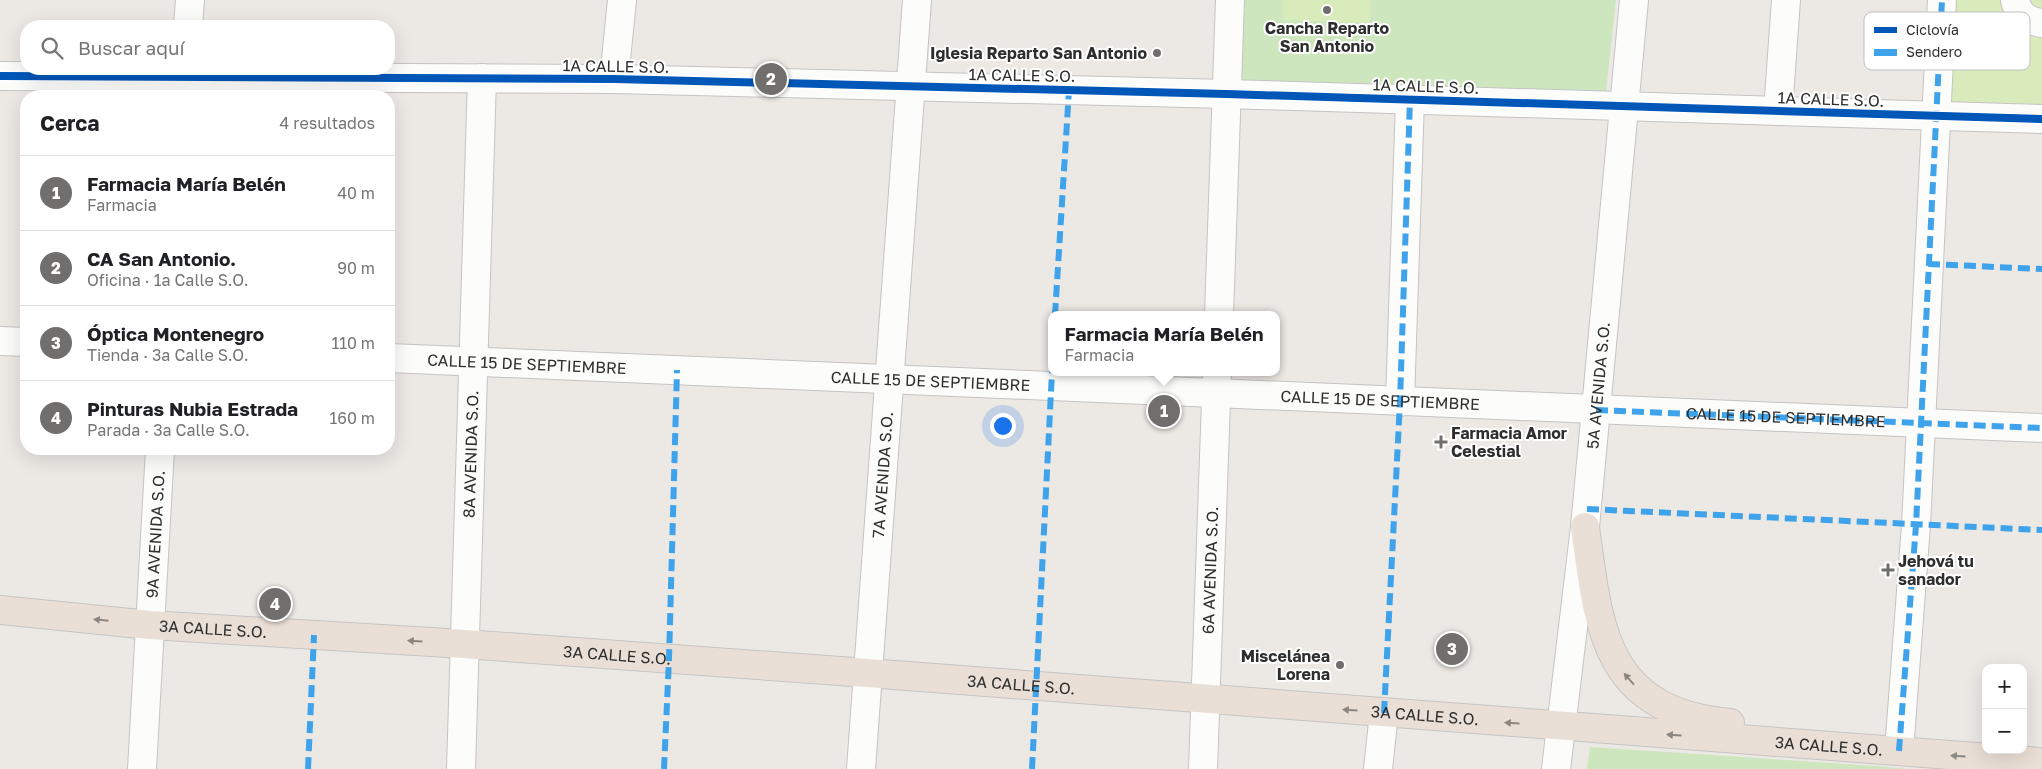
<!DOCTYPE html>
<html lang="es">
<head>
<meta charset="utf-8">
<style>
  :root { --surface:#fff; --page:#f2f2f2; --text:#202124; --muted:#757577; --line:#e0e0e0; --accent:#706f6e }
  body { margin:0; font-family:"Golos Text",sans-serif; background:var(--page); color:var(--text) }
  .controls { position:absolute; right:15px; bottom:15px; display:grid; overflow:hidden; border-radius:10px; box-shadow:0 5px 20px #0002 }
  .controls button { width:45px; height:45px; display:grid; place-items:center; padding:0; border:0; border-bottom:1px solid var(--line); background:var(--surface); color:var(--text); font:25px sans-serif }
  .you { position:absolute; left:1002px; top:425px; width:18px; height:18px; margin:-12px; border:4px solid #fff; border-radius:50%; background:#1a73e8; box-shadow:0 0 0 8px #1a73e833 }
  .badge { display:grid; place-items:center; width:32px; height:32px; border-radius:50%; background:var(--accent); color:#fff; font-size:16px; font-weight:700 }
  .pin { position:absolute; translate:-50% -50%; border:2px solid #fff; box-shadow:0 1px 5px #0006 }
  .popup { position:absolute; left:1048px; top:311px; width:232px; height:65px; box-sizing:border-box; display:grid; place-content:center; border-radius:10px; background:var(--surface); filter:drop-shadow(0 1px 4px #0005); font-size:16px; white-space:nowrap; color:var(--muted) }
  .popup b { font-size:19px; color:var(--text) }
  .popup::after { content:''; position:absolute; left:50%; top:100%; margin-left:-10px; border:10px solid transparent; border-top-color:var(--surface) }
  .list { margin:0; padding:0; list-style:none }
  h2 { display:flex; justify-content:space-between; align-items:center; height:65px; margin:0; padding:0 20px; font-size:21px }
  h2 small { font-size:16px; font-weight:400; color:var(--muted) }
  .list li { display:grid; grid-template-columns:32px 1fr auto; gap:15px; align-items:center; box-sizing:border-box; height:75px; padding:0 20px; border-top:1px solid var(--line) }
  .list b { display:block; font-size:19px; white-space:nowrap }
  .list p { margin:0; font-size:16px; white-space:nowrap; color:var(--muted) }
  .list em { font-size:16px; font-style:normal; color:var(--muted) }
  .icon { flex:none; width:28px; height:28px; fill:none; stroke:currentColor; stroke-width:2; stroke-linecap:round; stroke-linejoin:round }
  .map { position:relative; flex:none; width:2042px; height:769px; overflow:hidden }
  .search { position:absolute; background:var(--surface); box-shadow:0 5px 20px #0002; left:20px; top:20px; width:375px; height:55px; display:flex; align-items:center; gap:12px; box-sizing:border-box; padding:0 18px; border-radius:20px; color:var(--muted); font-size:19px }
  .panel { position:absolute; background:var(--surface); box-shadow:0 5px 20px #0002; left:20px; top:90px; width:375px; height:365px; border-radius:20px }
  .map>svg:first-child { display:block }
  .green { fill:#cee6be }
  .pitch { fill:#d9eabb }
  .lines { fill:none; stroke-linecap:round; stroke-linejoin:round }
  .minor-casing { stroke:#c5c4c5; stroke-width:30 }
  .highway-casing { stroke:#c6c5c4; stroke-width:30 }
  .minor { stroke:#fcfcfb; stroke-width:28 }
  .highway { stroke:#eadfd6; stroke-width:28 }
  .quiet { stroke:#3ea3eb; stroke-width:6; stroke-dasharray:12 6; stroke-linecap:butt }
  .cycleway-casing { stroke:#fff; stroke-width:11 }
  .cycleway { stroke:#0057b8; stroke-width:8 }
  .oneway { fill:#8c8682 }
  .poi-dot { fill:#706f6e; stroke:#fff; stroke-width:2 }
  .labels { text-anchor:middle; stroke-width:4; stroke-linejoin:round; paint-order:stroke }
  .poi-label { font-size:16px; font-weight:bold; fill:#2e2e2e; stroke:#fff; text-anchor:end }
  .street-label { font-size:16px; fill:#2e2e2e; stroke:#fff }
  .key { fill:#fff; stroke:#c0c0c0; stroke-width:1 }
  .key-label { font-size:14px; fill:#2e2e2e }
</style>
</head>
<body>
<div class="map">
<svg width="2042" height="769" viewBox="0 0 2042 769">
  <rect width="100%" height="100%" fill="#ece8e4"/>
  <path class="green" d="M 1243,0 L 1616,0 L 1606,91 L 1242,88 Z
    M 1590,747 L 1876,766 L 1908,769 L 1587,769 Z"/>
  <path class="pitch" d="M 1283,0 L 1371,0 L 1370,23 L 1282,20 Z
    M 1942,0 L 2042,0 L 2042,119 L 1935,116 Z"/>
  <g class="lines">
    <defs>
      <g id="minor">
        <path d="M 2015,0 C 2018,15 2027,21 2042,23"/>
        <path d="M 188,26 L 190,0"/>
        <path d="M 0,76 L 614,79 L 1227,94 L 2042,119"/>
        <path d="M 614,79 L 622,0"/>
        <path d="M 1778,111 L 1786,0"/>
        <path d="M 1219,315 L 1230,0"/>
        <path d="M 0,341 L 26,342"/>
        <path id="s1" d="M 389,358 L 2042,428"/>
        <path d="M 1400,402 L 1410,99"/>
        <path d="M 1899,751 L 1916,525 L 1942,0"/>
        <path id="s2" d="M 142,769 L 160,449"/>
        <path id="s3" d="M 461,769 L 482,78"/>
        <path id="s4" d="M 861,769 L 917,0"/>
        <path id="s5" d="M 1203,769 L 1217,372"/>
        <path d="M 1378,769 L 1384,713"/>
        <path id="s6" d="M 1556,769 L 1585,527 L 1634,0"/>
      </g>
      <g id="highway">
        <path d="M 1585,527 C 1599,630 1604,711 1730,723"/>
        <path id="s7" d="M 0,610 L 150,625 L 464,644 L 868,673 L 2042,762"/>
      </g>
    </defs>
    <use href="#minor" class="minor-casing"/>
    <use href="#highway" class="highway-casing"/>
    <use href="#minor" class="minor"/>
    <use href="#highway" class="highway"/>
    <path class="quiet" d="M 1928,264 L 2042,269
      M 1055,315 L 1069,90
      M 1596,410 L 2042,428
      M 1587,509 L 2042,530
      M 1384,713 L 1400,402 L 1410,99
      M 1899,751 L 1916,525 L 1942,0
      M 308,769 L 314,635
      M 664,769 L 669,659 L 677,370
      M 1032,769 L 1052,372"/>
    <defs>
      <path id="cycleway" d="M 0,76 L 614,79 L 1227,94 L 2042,119"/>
    </defs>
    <use href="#cycleway" class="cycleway-casing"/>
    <use href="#cycleway" class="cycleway"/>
  </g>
  <defs><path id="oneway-solid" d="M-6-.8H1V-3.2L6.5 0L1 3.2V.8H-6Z" transform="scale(1.25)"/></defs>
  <g class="oneway">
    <use href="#oneway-solid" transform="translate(101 620) rotate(-174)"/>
    <use href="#oneway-solid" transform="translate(415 641) rotate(-177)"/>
    <use href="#oneway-solid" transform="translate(1629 679) rotate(-131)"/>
    <use href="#oneway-solid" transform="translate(1350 710) rotate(-176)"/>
    <use href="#oneway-solid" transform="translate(1512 723) rotate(-176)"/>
    <use href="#oneway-solid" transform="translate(1674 735) rotate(-176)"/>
    <use href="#oneway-solid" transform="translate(1958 756) rotate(-176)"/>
  </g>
  <g class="poi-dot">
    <circle cx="1327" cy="10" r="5"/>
    <circle cx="1157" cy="53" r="5"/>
    <path d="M1438.5 434.5h5v5h5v5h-5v5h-5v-5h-5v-5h5z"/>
    <path d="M1885.5 562.5h5v5h5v5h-5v5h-5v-5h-5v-5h5z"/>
    <circle cx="1340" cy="665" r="5"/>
  </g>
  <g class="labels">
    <g class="poi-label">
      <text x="1327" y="34" text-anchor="middle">Cancha Reparto<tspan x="1327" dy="18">San Antonio</tspan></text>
      <text x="1147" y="59">Iglesia Reparto San Antonio</text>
      <text x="1451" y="439" text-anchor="start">Farmacia Amor<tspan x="1451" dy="18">Celestial</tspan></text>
      <text x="1898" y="567" text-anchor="start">Jehová tu<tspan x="1898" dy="18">sanador</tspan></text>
      <text x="1330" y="662">Miscelánea<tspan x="1330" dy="18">Lorena</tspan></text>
    </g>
    <g class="street-label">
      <text transform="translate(616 66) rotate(1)" y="6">1A CALLE S.O.</text>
      <text transform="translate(1022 75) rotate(1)" y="6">1A CALLE S.O.</text>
      <text transform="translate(1426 86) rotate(2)" y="6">1A CALLE S.O.</text>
      <text transform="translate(1831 99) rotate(2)" y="6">1A CALLE S.O.</text>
      <text dy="6" stroke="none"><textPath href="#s1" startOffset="138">CALLE 15 DE SEPTIEMBRE</textPath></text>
      <text dy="6" stroke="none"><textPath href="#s1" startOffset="542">CALLE 15 DE SEPTIEMBRE</textPath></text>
      <text dy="6" stroke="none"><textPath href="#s6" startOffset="386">5A AVENIDA S.O.</textPath></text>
      <text dy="6" stroke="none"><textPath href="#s1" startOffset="992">CALLE 15 DE SEPTIEMBRE</textPath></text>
      <text dy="6" stroke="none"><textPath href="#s1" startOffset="1398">CALLE 15 DE SEPTIEMBRE</textPath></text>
      <text dy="6" stroke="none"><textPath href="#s3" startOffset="315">8A AVENIDA S.O.</textPath></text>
      <text dy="6" stroke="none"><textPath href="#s4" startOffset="295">7A AVENIDA S.O.</textPath></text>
      <text dy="6" stroke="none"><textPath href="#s2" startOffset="235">9A AVENIDA S.O.</textPath></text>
      <text dy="6" stroke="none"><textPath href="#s5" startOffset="199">6A AVENIDA S.O.</textPath></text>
      <text dy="6" stroke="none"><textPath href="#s7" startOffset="214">3A CALLE S.O.</textPath></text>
      <text dy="6" stroke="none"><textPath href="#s7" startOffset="619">3A CALLE S.O.</textPath></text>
      <text dy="6" stroke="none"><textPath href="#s7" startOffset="1024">3A CALLE S.O.</textPath></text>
      <text dy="6" stroke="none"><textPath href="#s7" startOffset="1429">3A CALLE S.O.</textPath></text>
      <text dy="6" stroke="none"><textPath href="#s7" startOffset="1834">3A CALLE S.O.</textPath></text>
    </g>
  </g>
  <rect x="1864" y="12" width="166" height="58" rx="8" class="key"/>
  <rect x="1874" y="27" width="23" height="6" fill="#0057b8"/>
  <rect x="1874" y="49" width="23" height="7" fill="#3ea3eb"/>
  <g class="key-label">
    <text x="1906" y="35">Ciclovía</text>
    <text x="1906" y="57">Sendero</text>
  </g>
</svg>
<div class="controls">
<button>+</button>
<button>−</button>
</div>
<div class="you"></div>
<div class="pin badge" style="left:1164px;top:411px">1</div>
<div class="popup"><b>Farmacia María Belén</b>Farmacia</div>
<div class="pin badge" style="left:771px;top:79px">2</div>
<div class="pin badge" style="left:1452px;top:649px">3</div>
<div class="pin badge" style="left:275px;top:604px">4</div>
<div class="search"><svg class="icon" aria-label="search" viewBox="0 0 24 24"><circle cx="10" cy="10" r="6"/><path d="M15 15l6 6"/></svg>Buscar aquí</div>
<section class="panel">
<h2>Cerca<small>4 resultados</small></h2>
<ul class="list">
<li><span class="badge">1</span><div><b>Farmacia María Belén</b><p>Farmacia</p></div><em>40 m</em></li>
<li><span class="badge">2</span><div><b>CA San Antonio.</b><p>Oficina · 1a Calle S.O.</p></div><em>90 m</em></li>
<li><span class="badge">3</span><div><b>Óptica Montenegro</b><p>Tienda · 3a Calle S.O.</p></div><em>110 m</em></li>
<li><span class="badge">4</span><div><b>Pinturas Nubia Estrada</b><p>Parada · 3a Calle S.O.</p></div><em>160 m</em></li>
</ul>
</section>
</div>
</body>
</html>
